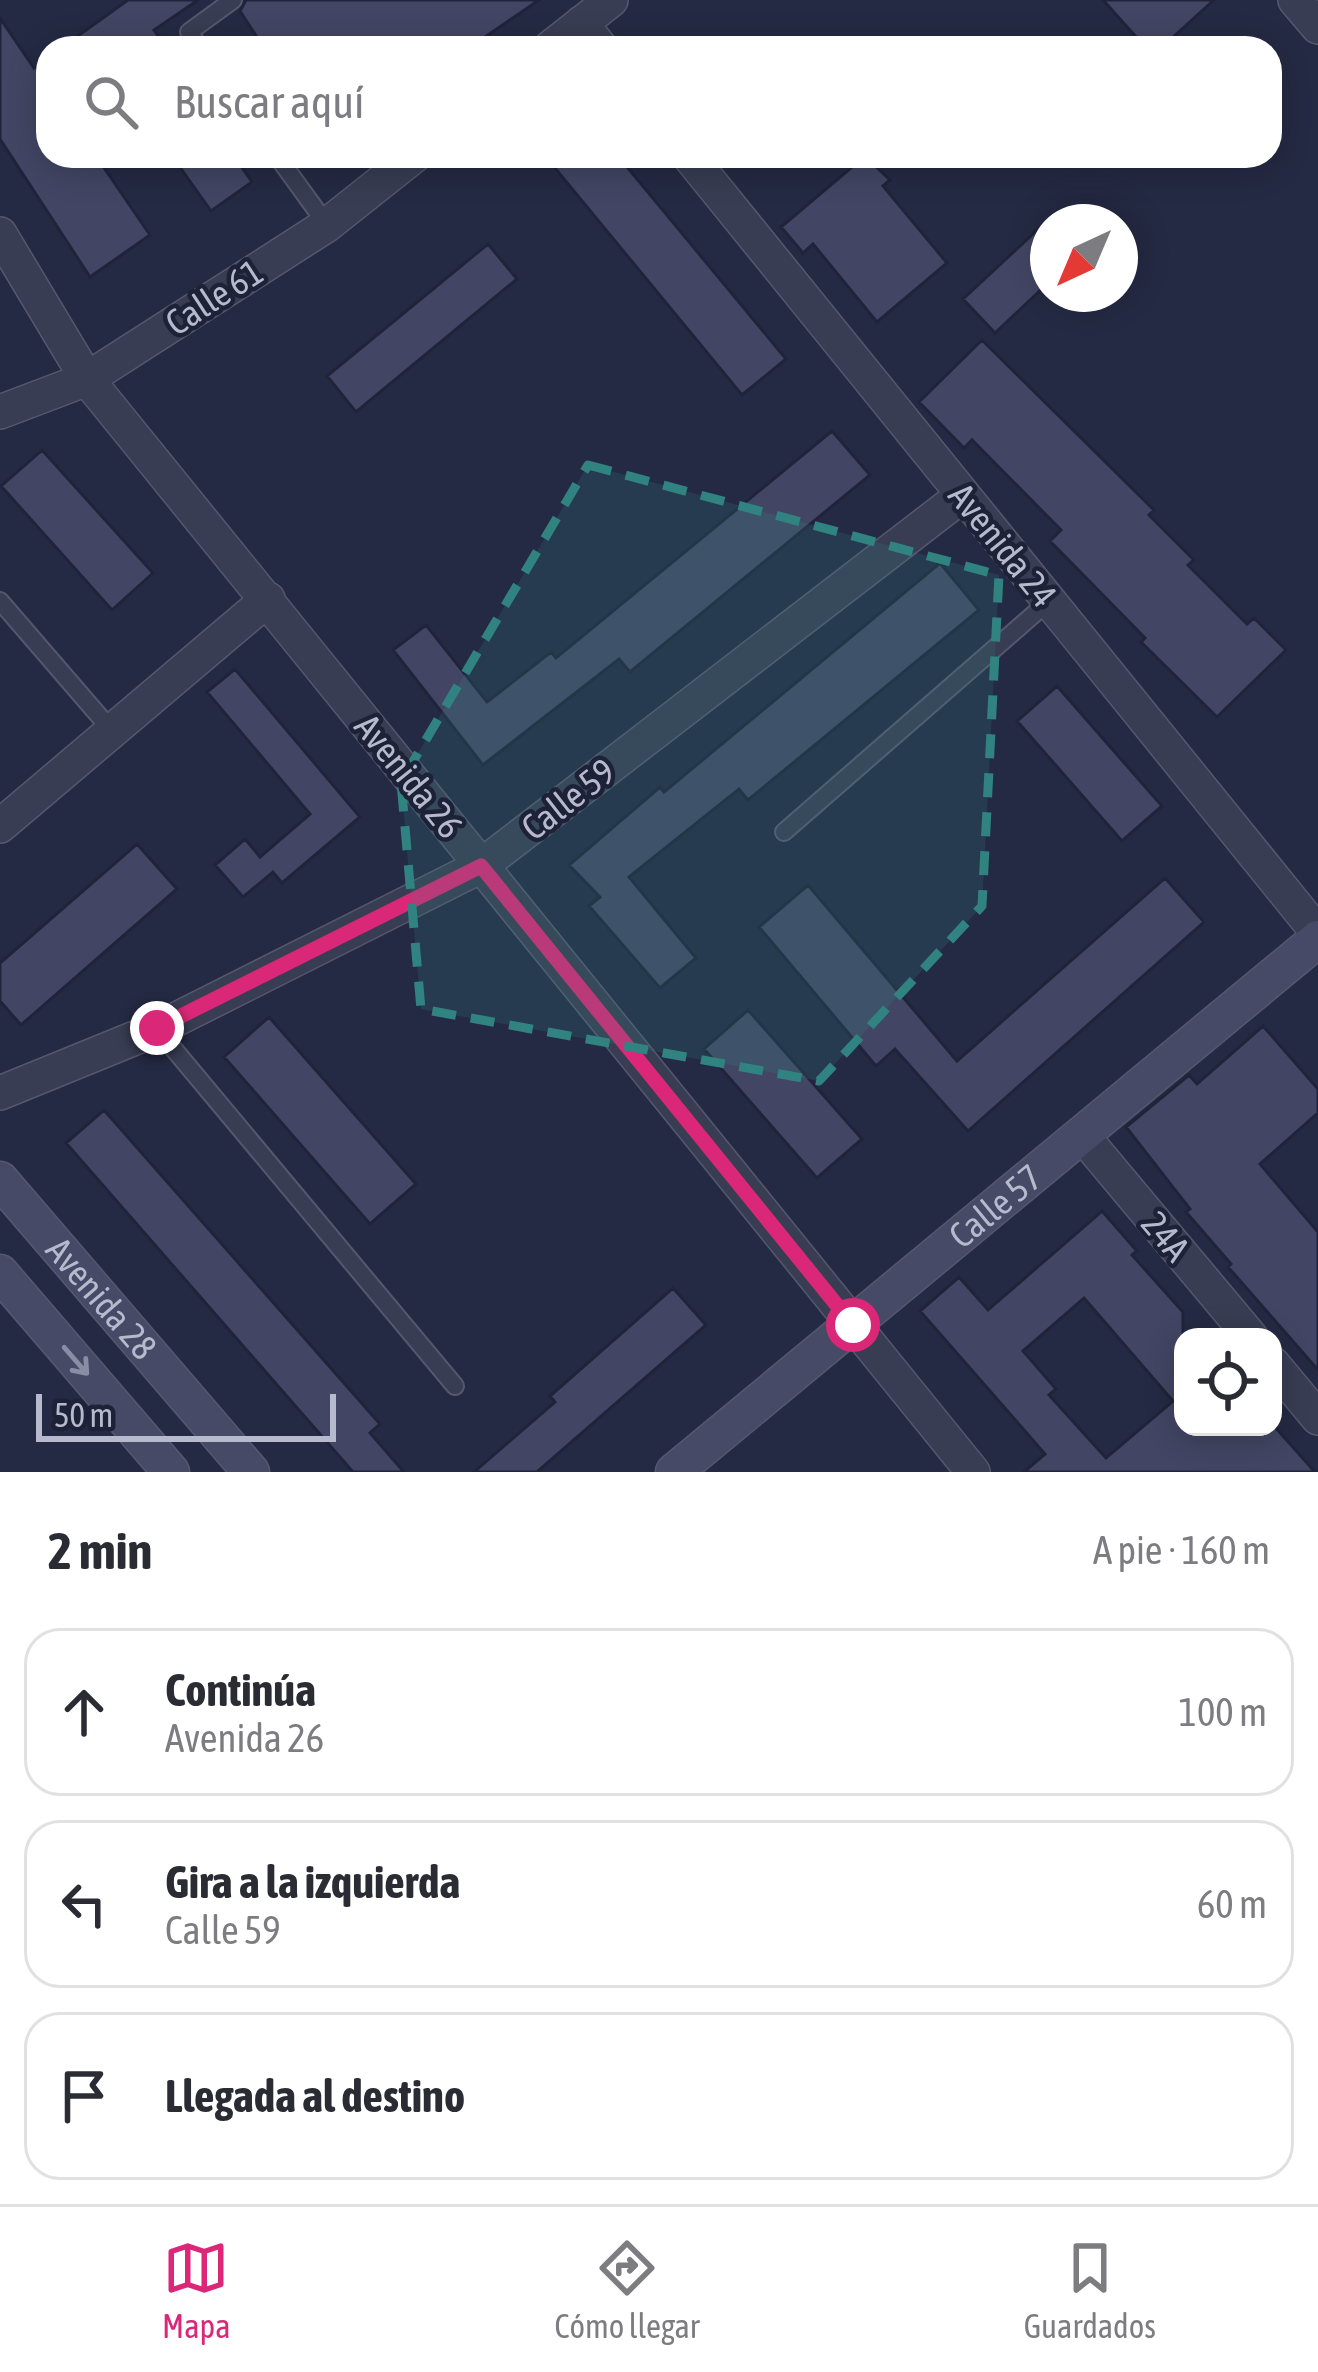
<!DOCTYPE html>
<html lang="es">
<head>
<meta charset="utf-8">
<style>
  :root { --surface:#fff; --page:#f2f2f3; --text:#2b2b33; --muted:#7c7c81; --line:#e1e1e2; --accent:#db2777 }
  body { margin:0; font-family:"Asap Condensed",sans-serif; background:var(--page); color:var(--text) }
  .controls { position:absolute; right:36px; bottom:36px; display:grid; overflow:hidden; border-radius:24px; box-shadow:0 6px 30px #0003 }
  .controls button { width:108px; height:108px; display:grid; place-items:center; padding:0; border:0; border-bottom:3px solid var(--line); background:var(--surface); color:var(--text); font:60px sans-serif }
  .compass { position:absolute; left:1030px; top:204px; width:108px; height:108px; border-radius:50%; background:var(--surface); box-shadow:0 6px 30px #0003; rotate:224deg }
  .scale { position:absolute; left:36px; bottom:30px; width:300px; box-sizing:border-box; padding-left:12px; border:6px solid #b7b9cd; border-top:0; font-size:33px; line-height:42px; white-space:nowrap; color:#b7b9cd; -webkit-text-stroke:9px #1e2238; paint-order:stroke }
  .stop { position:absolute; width:36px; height:36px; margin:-27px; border:9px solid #db2777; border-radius:50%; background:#fff }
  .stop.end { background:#db2777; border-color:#fff; box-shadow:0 3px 12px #0008 }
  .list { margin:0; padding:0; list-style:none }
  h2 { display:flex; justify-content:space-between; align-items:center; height:156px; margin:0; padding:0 48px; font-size:51px }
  h2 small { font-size:39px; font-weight:400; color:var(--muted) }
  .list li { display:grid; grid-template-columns:78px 1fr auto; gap:36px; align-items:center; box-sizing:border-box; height:168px; margin:0 24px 24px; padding:0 24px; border:3px solid var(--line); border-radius:36px }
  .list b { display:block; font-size:45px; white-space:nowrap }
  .list p { margin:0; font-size:39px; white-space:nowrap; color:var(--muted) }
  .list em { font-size:39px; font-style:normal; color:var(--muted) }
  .icon { flex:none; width:66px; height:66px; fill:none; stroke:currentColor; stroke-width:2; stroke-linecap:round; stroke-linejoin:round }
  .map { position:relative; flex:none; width:1318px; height:1472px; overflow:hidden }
  .search { position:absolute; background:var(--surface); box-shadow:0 6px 30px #0003; left:36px; right:36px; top:36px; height:132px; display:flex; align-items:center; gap:30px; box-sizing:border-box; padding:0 42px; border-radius:36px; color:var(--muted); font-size:45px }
  .sheet { height:732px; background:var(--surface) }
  nav { display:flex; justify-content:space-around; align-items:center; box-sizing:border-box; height:168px; border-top:3px solid var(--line); background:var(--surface); font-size:33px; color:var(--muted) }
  nav a { display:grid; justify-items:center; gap:6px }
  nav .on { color:var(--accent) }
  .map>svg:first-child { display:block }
  .building { fill:#424664; stroke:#20243a; stroke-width:3; fill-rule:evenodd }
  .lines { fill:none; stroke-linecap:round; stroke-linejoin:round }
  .lane-casing { stroke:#55586d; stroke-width:20 }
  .street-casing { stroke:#55586d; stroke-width:36 }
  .secondary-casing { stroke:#55586d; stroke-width:39 }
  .lane { stroke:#393d53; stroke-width:16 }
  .street { stroke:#393d53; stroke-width:33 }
  .secondary { stroke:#474a66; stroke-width:36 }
  .oneway { stroke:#8a8da4 }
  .route { stroke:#db2777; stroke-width:15 }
  .marked { fill:#318381; fill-opacity:0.2; stroke:#318381; stroke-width:9; stroke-dasharray:24 15; stroke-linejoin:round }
  .labels { text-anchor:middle; stroke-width:9; stroke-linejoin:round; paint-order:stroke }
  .street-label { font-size:36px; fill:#b7b9cd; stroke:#1e2238 }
</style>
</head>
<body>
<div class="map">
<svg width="1318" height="1472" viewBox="0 0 1318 1472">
  <rect width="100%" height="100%" fill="#252a44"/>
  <path class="building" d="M 128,0 L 198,0 L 154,30 L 167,48 L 61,48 Z
    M 246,0 L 539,0 L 469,48 L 264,48 L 240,11 Z
    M 1103,0 L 1214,0 L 1161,48 L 1146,48 Z
    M 0,18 L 34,68 L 48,57 L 48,156 L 96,156 L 150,235 L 90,277 L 0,139 Z
    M 172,156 L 234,156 L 252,182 L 211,211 Z
    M 545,156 L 618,156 L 786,359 L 742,395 Z
    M 865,156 L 890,180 L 883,186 L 947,263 L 877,322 L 813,244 L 803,253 L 781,227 Z
    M 1048,220 L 1048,283 L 995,333 L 963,299 Z
    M 488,244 L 517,279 L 356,412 L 327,376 Z
    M 982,340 L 1154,510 L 1149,515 L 1194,560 L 1188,565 L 1247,624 L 1254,618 L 1286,650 L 1217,717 L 1141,642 L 1145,638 L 1050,541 L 1061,530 L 972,440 L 964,448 L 919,402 Z
    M 832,431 L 870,475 L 630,672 L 619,659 L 483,765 L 393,650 L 426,625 L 487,702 L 551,652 L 556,658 Z
    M 42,450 L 153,573 L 112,610 L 1,486 Z
    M 940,563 L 979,610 L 748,800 L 739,789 L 629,877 L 696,958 L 660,988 L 589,906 L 600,897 L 569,865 L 660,787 L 664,792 Z
    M 235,669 L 360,817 L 282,883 L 273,872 L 243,897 L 215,865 L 245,839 L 260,857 L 310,814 L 207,692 Z
    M 1057,686 L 1162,806 L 1122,841 L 1017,721 Z
    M 137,844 L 177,889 L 21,1025 L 0,1001 L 0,963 Z
    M 1165,878 L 1204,922 L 968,1131 L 895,1049 L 876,1066 L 759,927 L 808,885 L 957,1061 Z
    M 748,1010 L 862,1139 L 817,1178 L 704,1049 Z
    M 269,1017 L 416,1184 L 370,1224 L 224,1057 Z
    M 1263,1026 L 1318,1089 L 1318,1113 L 1260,1164 L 1318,1232 L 1318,1370 L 1228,1267 L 1231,1264 L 1186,1212 L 1190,1209 L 1126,1127 L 1189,1075 L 1197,1084 Z
    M 104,1110 L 380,1424 L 370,1433 L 404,1472 L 353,1472 L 66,1143 Z
    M 1102,1211 L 1137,1251 L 1132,1255 L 1183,1312 L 1183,1427 L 1275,1427 L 1315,1472 L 1024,1472 L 1045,1454 L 920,1311 L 959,1277 L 988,1310 ZM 1084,1298 L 1173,1401 L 1106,1458 L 1049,1395 L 1056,1389 L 1023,1351 Z
    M 673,1288 L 706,1325 L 537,1472 L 474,1472 L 555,1402 L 550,1396 Z"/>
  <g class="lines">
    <defs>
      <path id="lane" d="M 200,48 L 189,32 L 233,0
        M 277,156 L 327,225
        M 0,601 L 113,732
        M 784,832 L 1049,601
        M 157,1029 L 455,1386"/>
      <path id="street" d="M 1295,0 L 1318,27
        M 581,23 L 601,48
        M 550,48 L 611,0
        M 689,156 L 1318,933
        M 0,234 L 87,379 L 973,1472
        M 0,412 L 87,379 L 327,225 L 414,156
        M 0,826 L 268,599
        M 0,1093 L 157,1029 L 481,866 L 963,495
        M 1082,1135 L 1251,1337
        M 1273,1364 L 1318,1418"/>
      <g id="secondary">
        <path id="s1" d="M 0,1180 L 251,1472"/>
        <path d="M 0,1273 L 171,1472"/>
        <path id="s2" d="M 674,1472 L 1318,939"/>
      </g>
    </defs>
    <use href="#lane" class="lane-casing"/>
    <use href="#street" class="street-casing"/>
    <use href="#secondary" class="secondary-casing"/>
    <use href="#lane" class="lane"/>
    <use href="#street" class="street"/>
    <use href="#secondary" class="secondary"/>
  </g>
  <defs><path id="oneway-shaft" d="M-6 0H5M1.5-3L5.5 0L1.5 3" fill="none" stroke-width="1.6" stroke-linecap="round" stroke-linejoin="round" transform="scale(3)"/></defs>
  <use class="oneway" href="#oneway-shaft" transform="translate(76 1361) rotate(49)"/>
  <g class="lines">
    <path class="route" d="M 157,1028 L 481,866 L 853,1325"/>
  </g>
  <path class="marked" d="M 588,465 L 999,575 L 982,906 L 819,1081 L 421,1009 L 401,782 Z"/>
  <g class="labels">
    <g class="street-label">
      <text transform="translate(214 297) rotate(-33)" y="13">Calle 61</text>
      <text transform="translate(1003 545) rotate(51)" y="13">Avenida 24</text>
      <text transform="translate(409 776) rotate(51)" y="13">Avenida 26</text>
      <text transform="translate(568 799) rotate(-38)" y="13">Calle 59</text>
      <text dy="13" stroke="none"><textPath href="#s2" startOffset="417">Calle 57</textPath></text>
      <text transform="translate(1166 1236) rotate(50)" y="13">24A</text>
      <text dy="13" stroke="none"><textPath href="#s1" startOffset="156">Avenida 28</textPath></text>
    </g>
  </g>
</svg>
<div class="controls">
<button><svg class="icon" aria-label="locate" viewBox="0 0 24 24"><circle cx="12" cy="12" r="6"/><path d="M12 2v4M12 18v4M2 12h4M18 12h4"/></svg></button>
</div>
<svg class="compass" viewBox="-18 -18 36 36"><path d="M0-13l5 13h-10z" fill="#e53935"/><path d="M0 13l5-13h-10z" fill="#7c7c81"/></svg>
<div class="scale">50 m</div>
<div class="stop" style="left:853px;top:1325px"></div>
<div class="stop end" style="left:157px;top:1028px"></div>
<div class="search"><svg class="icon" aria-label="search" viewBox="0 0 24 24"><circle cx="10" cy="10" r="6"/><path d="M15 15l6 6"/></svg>Buscar aquí</div>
</div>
<section class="sheet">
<h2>2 min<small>A pie · 160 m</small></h2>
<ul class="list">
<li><svg class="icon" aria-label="ahead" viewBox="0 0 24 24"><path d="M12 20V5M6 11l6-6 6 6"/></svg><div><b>Continúa</b><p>Avenida 26</p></div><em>100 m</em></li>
<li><svg class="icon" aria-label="left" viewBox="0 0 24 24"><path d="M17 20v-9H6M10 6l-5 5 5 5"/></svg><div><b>Gira a la izquierda</b><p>Calle 59</p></div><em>60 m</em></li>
<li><svg class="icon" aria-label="arrive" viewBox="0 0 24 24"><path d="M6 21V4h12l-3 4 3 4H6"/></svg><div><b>Llegada al destino</b></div></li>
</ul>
</section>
<nav>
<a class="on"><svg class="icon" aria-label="map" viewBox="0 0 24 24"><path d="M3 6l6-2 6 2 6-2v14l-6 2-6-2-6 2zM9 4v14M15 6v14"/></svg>Mapa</a>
<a><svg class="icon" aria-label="directions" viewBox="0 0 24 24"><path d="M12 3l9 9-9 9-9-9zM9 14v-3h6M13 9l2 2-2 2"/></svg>Cómo llegar</a>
<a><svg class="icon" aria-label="saved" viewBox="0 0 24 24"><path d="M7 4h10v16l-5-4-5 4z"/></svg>Guardados</a>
</nav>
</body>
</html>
